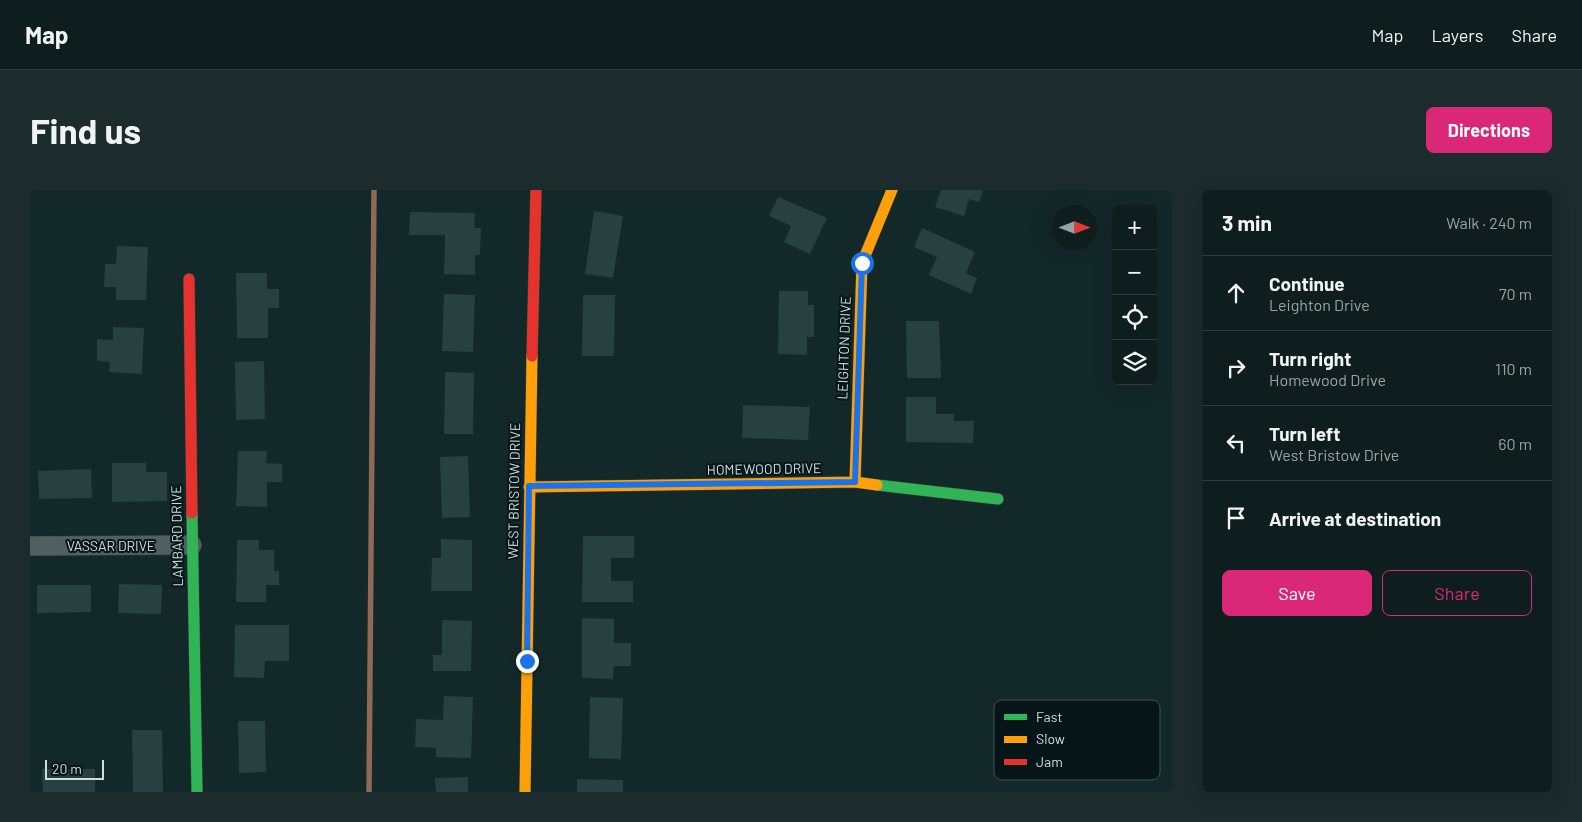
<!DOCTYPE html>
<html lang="en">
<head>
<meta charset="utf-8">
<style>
  :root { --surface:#0e1e1f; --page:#1c2b2c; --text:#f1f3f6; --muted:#9ba2a4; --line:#2e3c3d; --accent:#db2777 }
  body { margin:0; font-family:Barlow,sans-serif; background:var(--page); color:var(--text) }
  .controls { position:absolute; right:15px; top:15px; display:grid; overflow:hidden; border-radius:8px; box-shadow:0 5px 20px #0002 }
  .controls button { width:45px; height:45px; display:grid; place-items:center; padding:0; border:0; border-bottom:1px solid var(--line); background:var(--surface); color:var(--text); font:25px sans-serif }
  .compass { position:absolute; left:1022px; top:15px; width:45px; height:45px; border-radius:50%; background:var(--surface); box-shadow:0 5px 20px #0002; rotate:90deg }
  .scale { position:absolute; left:15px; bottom:12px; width:59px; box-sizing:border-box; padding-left:5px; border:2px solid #cbdfe0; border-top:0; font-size:14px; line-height:18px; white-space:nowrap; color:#cbdfe0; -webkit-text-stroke:4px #061517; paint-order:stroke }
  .stop { position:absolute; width:15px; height:15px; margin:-11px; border:4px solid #1a73e8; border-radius:50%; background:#fff }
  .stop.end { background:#1a73e8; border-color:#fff; box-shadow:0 1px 5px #0008 }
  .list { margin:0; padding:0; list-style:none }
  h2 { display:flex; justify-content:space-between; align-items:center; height:65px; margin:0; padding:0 20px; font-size:21px }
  h2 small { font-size:16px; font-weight:400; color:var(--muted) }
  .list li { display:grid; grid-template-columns:32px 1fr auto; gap:15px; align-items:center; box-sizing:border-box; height:75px; padding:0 20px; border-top:1px solid var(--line) }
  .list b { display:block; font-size:19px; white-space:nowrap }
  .list p { margin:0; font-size:16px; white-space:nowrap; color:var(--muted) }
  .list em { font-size:16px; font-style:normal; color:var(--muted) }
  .actions { display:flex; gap:10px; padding:15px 20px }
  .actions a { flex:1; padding:11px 0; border:1px solid var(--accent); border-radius:8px; text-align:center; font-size:18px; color:var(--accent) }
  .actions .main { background:var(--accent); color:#fff }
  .icon { flex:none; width:28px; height:28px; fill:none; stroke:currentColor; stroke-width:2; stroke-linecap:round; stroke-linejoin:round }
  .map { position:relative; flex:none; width:1142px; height:602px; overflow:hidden; border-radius:8px }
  header { display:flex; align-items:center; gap:30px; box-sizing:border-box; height:70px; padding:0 25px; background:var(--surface); border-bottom:1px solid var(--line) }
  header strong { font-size:24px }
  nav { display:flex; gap:28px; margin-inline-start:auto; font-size:18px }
  .intro { display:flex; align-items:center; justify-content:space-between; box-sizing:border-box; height:120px; padding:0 30px }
  h1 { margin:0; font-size:35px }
  .button { padding:12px 22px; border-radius:8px; background:var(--accent); color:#fff; font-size:18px; font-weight:700 }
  main { display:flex; gap:30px; padding:0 30px }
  aside { flex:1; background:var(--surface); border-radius:8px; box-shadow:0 5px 20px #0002 }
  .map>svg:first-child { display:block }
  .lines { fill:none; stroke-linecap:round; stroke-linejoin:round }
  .stream { stroke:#8e6956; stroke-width:5.5 }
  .building { fill:#284040 }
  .street-casing { stroke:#334243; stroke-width:20 }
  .fast-casing { stroke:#334243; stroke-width:12 }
  .slow-casing { stroke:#334243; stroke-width:12 }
  .jam-casing { stroke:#334243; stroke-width:12 }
  .street { stroke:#505f60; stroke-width:19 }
  .fast { stroke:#30b455; stroke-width:11 }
  .slow { stroke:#ff9f0a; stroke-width:11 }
  .jam { stroke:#e5322d; stroke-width:11 }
  .route { stroke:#1a73e8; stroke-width:6 }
  .labels { text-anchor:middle; stroke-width:4; stroke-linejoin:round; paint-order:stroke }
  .street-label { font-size:14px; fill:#cbdfe0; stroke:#061517 }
  .key { fill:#061517; stroke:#415253; stroke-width:1 }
  .key-label { font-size:14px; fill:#cbdfe0 }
</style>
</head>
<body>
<header>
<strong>Map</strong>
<nav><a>Map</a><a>Layers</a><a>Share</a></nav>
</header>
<div class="intro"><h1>Find us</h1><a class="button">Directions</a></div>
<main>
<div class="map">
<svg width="1142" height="602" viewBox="0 0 1142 602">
  <rect width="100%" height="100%" fill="#132829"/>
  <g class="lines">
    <path class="stream" d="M 339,602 L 344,0"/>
  </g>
  <path class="building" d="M 911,0 L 953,0 L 949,12 L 939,9 L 934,26 L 905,17 Z
    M 748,7 L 797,28 L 780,64 L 754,52 L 761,36 L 739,26 Z
    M 564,21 L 593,26 L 583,88 L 555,84 Z
    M 380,22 L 445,23 L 444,38 L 451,38 L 450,65 L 445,65 L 445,85 L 414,84 L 415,45 L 379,45 Z
    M 892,38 L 945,62 L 936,83 L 947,88 L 941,104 L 899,85 L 907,67 L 884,57 Z
    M 87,56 L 118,57 L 116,110 L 86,110 L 86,97 L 74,97 L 75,74 L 86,74 Z
    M 206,83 L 237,83 L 237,99 L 249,99 L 249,118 L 238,118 L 238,148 L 207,148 Z
    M 749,101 L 778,101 L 778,115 L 784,115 L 784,147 L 777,147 L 777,165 L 748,164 Z
    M 414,104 L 445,105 L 443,162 L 412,161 Z
    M 553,105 L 585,105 L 584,166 L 552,166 Z
    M 876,131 L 909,131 L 911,188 L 877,188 Z
    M 83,137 L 114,138 L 112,184 L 79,182 L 80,172 L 67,171 L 67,149 L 83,150 Z
    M 234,171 L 235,229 L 206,230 L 205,172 Z
    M 415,182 L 444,183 L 443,244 L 414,244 Z
    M 876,207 L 906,207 L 906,224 L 924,224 L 924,231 L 944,231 L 943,253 L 876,252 Z
    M 713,215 L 780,217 L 778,250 L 712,248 Z
    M 208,261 L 237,261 L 236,273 L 252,274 L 252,292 L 237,292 L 237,317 L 206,316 Z
    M 438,266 L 440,327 L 412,328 L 410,267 Z
    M 82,273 L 116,273 L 116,282 L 137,282 L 137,311 L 82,312 Z
    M 61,279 L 62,308 L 9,309 L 8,281 Z
    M 553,346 L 604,346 L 604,368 L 581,368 L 581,391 L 603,391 L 603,412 L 552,412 Z
    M 411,349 L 442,350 L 442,401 L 401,401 L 402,368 L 411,368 Z
    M 207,350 L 229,350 L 229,360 L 244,360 L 244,381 L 249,381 L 249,395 L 236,395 L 236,412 L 206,412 Z
    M 89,394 L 132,395 L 131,424 L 88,423 Z
    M 7,395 L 61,395 L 61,422 L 7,423 Z
    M 552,428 L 584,429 L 584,453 L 601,453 L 601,476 L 584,476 L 583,489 L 552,488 Z
    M 412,430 L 442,431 L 441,481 L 403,481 L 403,465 L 412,465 Z
    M 205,435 L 259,435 L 259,471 L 235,471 L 234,488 L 204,487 Z
    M 414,506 L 443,507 L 441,568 L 406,567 L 406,558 L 385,557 L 386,529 L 413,530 Z
    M 560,507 L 593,508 L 591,569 L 559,568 Z
    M 208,531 L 235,531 L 236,582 L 209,583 Z
    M 102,540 L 132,540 L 133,602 L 103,602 Z
    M 12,579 L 65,579 L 65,602 L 13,602 Z
    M 438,587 L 438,602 L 406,602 L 405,588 Z
    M 547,589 L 593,590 L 593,602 L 547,602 Z"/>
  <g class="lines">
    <defs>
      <path id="street" d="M 0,356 L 162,355"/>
      <path id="fast" d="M 847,295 L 968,309
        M 162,323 L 167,602"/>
      <path id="slow" d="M 825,292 L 832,73 L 862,0
        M 499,297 L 825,292 L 847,295
        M 495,602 L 502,166"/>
      <path id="jam" d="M 159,89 L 162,323
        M 502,166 L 506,0"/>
    </defs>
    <use href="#street" class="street-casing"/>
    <use href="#fast" class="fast-casing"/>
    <use href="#slow" class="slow-casing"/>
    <use href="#jam" class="jam-casing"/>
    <use href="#street" class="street"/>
    <use href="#fast" class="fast"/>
    <use href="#slow" class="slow"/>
    <use href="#jam" class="jam"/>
  </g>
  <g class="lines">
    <path class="route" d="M 497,471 L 499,296 L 825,292 L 832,73"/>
  </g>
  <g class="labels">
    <g class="street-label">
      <text transform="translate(814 158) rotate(-88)" y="5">LEIGHTON DRIVE</text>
      <text transform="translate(734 279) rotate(-1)" y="5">HOMEWOOD DRIVE</text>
      <text transform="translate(484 301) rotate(-89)" y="5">WEST BRISTOW DRIVE</text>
      <text transform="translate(147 346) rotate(-91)" y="5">LAMBARD DRIVE</text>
      <text x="81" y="361">VASSAR DRIVE</text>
    </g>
  </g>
  <rect x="964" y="510" width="166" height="80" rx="8" class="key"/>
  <rect x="974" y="524" width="23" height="6" fill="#30b455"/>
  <rect x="974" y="546" width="23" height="7" fill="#ff9f0a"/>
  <rect x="974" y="569" width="23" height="6" fill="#e5322d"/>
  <g class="key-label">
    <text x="1006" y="532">Fast</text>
    <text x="1006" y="554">Slow</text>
    <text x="1006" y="577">Jam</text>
  </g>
</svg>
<div class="controls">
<button>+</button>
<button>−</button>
<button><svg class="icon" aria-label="locate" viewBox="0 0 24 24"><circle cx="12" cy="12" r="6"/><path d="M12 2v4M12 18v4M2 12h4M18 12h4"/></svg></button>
<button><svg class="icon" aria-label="layers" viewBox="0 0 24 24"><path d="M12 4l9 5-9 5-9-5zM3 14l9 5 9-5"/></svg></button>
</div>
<svg class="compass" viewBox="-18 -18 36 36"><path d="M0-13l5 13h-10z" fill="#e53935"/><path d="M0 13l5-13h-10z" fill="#9ba2a4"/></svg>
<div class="scale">20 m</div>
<div class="stop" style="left:832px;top:73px"></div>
<div class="stop end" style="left:497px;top:471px"></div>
</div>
<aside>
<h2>3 min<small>Walk · 240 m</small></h2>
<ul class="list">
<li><svg class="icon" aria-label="ahead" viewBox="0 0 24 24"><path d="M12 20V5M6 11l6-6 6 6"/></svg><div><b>Continue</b><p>Leighton Drive</p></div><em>70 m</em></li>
<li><svg class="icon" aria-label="right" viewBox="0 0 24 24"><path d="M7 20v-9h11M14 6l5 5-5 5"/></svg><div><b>Turn right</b><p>Homewood Drive</p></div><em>110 m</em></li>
<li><svg class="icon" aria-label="left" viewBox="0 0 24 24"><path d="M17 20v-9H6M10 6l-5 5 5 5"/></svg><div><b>Turn left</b><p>West Bristow Drive</p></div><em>60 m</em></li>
<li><svg class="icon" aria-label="arrive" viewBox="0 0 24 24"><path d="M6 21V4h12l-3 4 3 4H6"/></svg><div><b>Arrive at destination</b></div></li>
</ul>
<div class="actions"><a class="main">Save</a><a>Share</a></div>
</aside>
</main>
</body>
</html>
